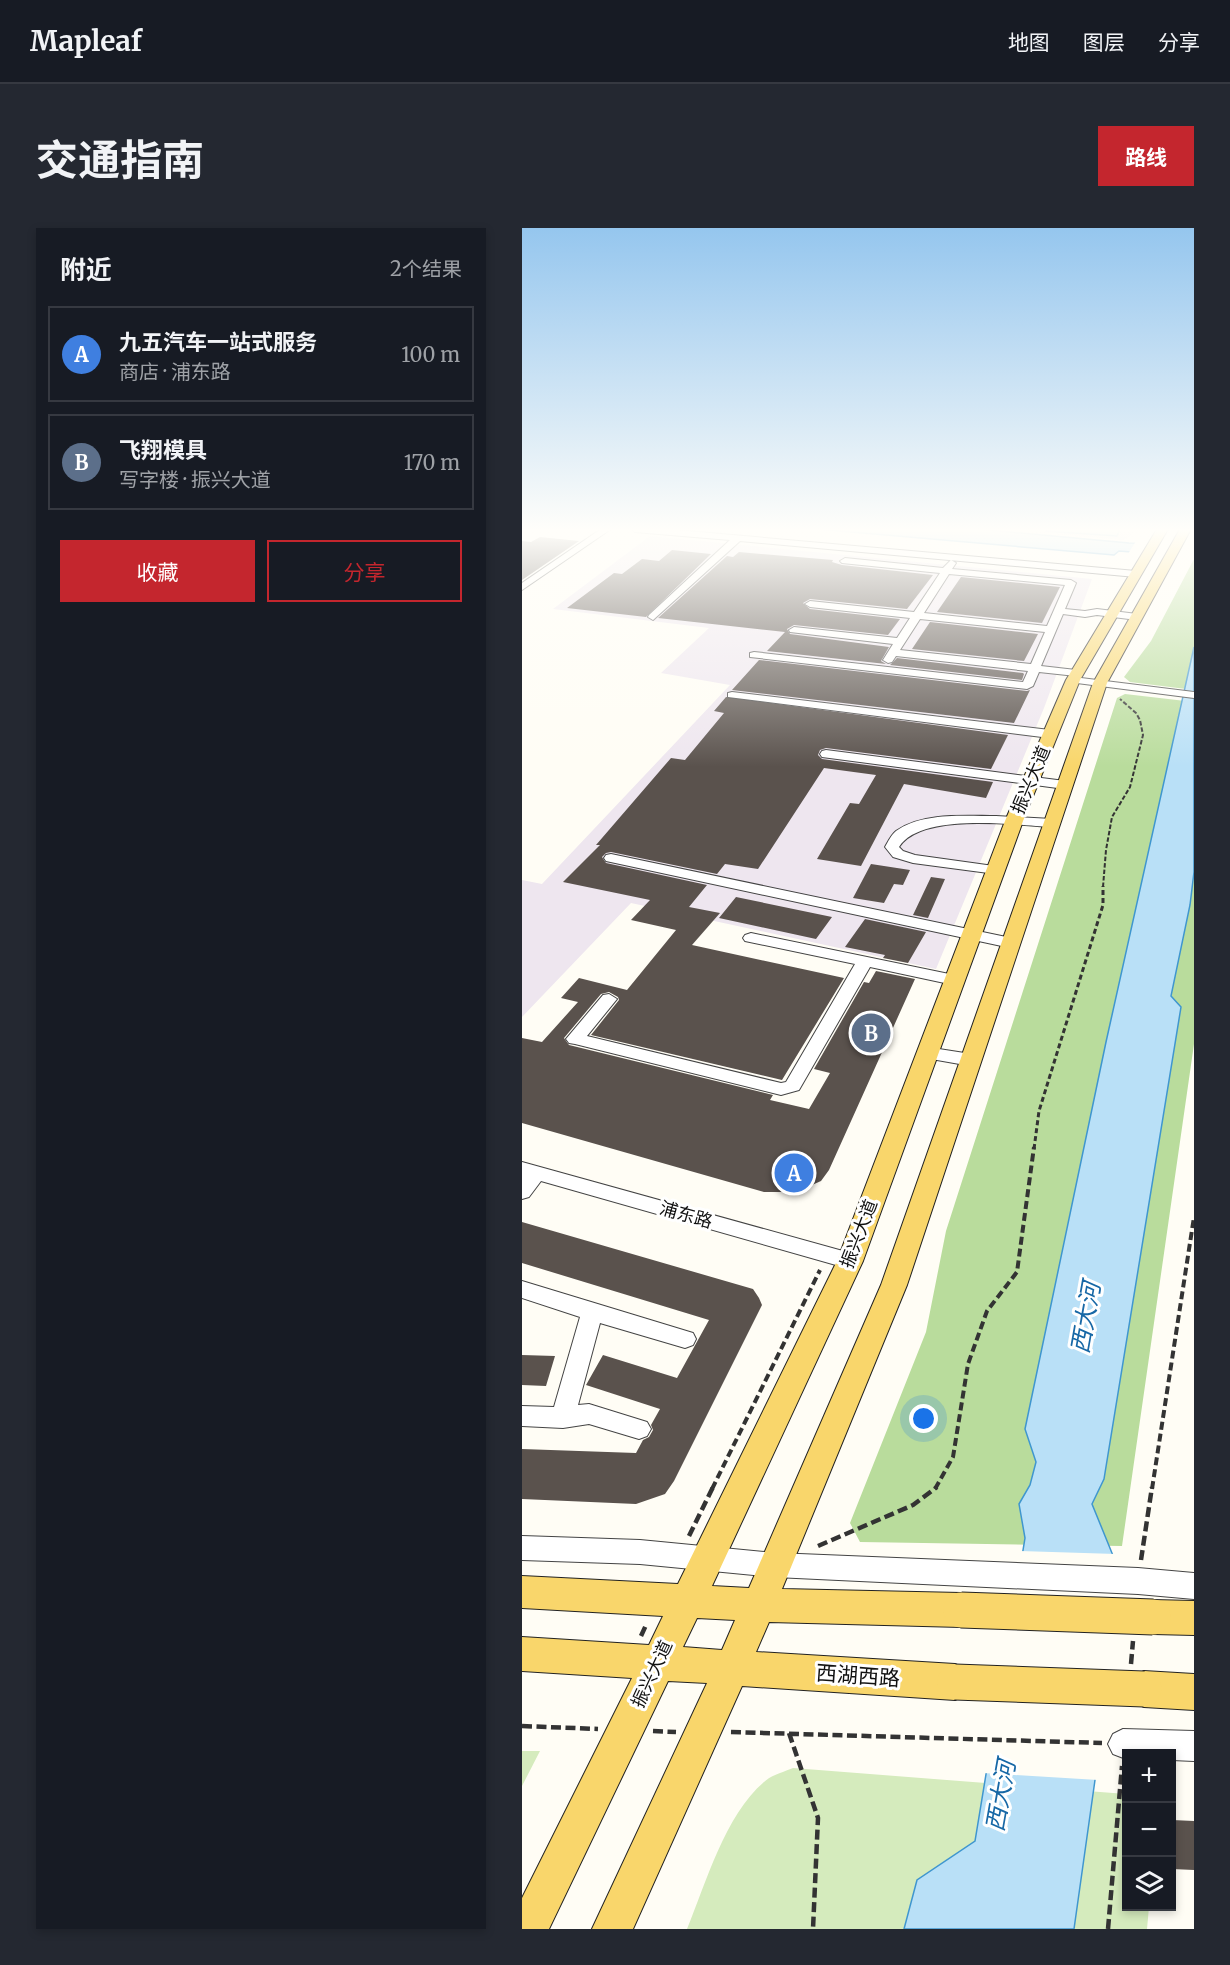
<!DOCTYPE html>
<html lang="zh">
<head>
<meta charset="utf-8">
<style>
  :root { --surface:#171b24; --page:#242831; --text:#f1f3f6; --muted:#9ea1a6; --line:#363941; --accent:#c4262e }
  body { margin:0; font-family:Merriweather,"Noto Sans SC",serif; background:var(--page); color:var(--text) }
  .controls { position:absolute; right:18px; bottom:18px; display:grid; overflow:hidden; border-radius:0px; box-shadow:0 3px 9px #0003 }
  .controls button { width:54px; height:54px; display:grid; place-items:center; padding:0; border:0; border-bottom:2px solid var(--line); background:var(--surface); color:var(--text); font:30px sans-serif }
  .you { position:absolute; left:402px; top:1191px; width:21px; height:21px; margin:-15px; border:4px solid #fff; border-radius:50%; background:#1a73e8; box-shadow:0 0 0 9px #1a73e833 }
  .badge { display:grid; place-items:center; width:39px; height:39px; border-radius:50%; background:var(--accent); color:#fff; font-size:20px; font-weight:700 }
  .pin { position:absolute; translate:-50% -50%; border:3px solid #fff; box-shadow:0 2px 6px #0006 }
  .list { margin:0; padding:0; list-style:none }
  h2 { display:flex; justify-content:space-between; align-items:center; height:78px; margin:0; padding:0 24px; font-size:26px }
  h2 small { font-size:20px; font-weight:400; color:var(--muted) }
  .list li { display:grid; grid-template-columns:39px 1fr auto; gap:18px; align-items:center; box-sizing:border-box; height:96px; margin:0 12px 12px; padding:0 12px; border:2px solid var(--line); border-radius:0px }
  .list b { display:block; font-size:22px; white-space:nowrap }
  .list p { margin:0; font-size:20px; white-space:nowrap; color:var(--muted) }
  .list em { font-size:20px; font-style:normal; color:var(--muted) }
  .actions { display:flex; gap:12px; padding:18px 24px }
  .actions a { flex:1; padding:14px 0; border:2px solid var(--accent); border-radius:0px; text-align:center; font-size:21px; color:var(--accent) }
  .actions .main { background:var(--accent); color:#fff }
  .icon { flex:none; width:33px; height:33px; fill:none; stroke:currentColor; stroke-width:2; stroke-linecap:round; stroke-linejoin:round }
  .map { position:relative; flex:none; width:672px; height:1701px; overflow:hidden; border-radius:0px }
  header { display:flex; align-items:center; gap:36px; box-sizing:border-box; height:84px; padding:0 30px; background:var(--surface); border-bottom:2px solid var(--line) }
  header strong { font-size:28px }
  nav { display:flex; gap:33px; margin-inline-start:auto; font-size:21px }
  .intro { display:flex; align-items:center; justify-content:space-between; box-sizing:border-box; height:144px; padding:0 36px }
  h1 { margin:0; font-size:42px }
  .button { padding:15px 27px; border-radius:0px; background:var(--accent); color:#fff; font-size:21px; font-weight:700 }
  main { display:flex; gap:36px; padding:0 36px }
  aside { flex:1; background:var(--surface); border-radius:0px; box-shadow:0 3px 9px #0003 }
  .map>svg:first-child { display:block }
  .industrial { fill:#eee6ef }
  .green { fill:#d5ebbd }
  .forest { fill:#b9dc9c }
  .water { fill:#b9e0f7; stroke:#3f96cf; stroke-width:1.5 }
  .pier { fill:#fffdf5 }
  .building { fill:#5a524d }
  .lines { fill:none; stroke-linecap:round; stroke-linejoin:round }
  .minor-casing { stroke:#444; stroke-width:2 }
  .major-casing { stroke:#222; stroke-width:2 }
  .path-far3 { stroke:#333; stroke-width:2; stroke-dasharray:4.5 2; stroke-linecap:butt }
  .path-far2 { stroke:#333; stroke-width:3; stroke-dasharray:5 3; stroke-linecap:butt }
  .path-far1 { stroke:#333; stroke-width:4; stroke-dasharray:8 4; stroke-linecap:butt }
  .path { stroke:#333; stroke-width:4.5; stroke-dasharray:10 4.5; stroke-linecap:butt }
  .minor { fill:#fff; fill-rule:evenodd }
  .major { fill:#f9d66b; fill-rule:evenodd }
  .major-bridge-casing { stroke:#222; stroke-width:37; stroke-linecap:butt }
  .major-bridge { stroke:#f9d66b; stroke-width:35 }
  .labels { text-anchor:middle; stroke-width:6; stroke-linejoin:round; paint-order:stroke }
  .street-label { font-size:18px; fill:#111; stroke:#fff }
  .near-street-label { font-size:21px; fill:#111; stroke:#fff }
  .near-water-label { font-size:24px; font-style:italic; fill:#1768a6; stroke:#fff }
</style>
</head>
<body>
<header>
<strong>Mapleaf</strong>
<nav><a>地图</a><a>图层</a><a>分享</a></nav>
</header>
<div class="intro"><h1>交通指南</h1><a class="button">路线</a></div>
<main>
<aside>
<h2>附近<small>2个结果</small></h2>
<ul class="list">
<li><span class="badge" style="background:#3f7fe0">A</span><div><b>九五汽车一站式服务</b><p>商店 · 浦东路</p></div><em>100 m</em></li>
<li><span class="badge" style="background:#5c6f8a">B</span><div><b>飞翔模具</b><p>写字楼 · 振兴大道</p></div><em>170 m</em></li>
</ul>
<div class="actions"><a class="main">收藏</a><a>分享</a></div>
</aside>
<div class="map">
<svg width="672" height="1701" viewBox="0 0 672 1701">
  <rect width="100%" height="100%" fill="#fffdf5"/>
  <path class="industrial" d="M 477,301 L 613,301 L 607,309 L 601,312 Z
    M 128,308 L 570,351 L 522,480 L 414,741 L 109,675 L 0,789 L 0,652 L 20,656 L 208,457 L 139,445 L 187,400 L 31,381 Z"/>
  <path class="green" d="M 0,1523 L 18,1523 L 0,1558 Z
    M 271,1540 L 604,1566 L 604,1678 L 627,1679 L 625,1701 L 165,1701 C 184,1655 203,1587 242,1554 C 249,1547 262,1544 271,1540 Z"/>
  <path class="forest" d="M 672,331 L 672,462 L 608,454 L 602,449 L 629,413 Z
    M 603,466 L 672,474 L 672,816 L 600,1318 L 338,1314 L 328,1295 L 404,1104 L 424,1003 L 595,470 Z"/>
  <path class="water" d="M 295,301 L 455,301 L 607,315 L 672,317 L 672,329 L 597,323 L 592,327 Z
    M 525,301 L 598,301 L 595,308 L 524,303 Z
    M 672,419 L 672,644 L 668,677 L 649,768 L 659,779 L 582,1251 L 570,1276 L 592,1330 L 573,1552 L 552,1701 L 382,1701 L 395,1652 L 453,1613 L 503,1310 L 497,1276 L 508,1257 L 514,1234 L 503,1201 L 584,814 Z"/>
  <path class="pier" d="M 614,313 L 672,314 L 672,332 L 606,326 Z
    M 498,1323 L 594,1326 L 595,1329 L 576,1552 L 461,1545 Z"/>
  <path class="building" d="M 18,309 L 57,313 L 0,352 L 0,313 L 9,314 Z
    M 150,322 L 189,326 L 124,389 L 45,380 L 92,345 L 100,346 L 120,331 L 137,333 Z
    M 217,324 L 311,332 L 310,334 L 320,337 L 411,347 L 385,381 L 288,371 L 281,375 L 288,381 L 378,391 L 366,407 L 272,397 L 265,401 L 268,406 L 367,419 L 359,433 L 364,436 L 245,423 L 263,404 L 136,390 L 205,328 L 211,329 Z
    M 439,349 L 538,359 L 520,395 L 415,384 Z
    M 408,394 L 516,406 L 502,433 L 390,421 Z
    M 375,430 L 501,445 L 502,446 L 500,452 L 368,437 Z
    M 237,432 L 505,463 L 508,462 L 492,495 L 210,462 Z
    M 204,469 L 486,507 L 469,541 L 304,520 L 298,522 L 296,527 L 300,531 L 471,554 L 464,570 L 382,556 L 339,638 L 295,631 L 328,575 L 337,576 L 354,547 L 302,540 L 236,641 L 203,636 L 195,646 L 89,624 L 84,625 L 80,629 L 84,635 L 185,657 L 167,679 L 198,685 L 170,717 L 322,750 L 260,852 L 69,807 L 97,772 L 96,769 L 87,764 L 79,766 L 42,810 L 47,817 L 251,867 L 248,872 L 287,881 L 308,845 L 292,841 L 342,754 L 347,755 L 354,743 L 393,751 L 307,942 L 299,953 L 274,964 L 242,964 L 0,895 L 0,810 L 20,814 L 56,774 L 39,770 L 57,750 L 105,762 L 154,702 L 109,692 L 128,672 L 41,654 L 78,617 L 74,617 L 149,530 L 163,532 L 202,485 L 192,483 Z
    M 349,636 L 388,642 L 381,657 L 372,656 L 362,675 L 331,670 Z
    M 409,649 L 423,651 L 406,690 L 391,687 Z
    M 214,669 L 310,689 L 294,711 L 197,690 Z
    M 343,691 L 404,704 L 386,735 L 361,730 L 363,727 L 323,719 Z
    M 0,994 L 231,1061 L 237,1070 L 240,1077 L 152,1253 L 143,1266 L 114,1276 L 0,1271 L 0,1221 L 114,1225 L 121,1212 L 127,1209 L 131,1202 L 129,1197 L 138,1181 L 64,1157 L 81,1127 L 155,1150 L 187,1092 L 0,1035 Z
    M 0,1127 L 33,1128 L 24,1158 L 0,1157 Z
    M 650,1592 L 672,1593 L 672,1642 L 650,1641 Z"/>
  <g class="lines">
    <defs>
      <path id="minor" d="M 79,301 L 89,301 L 0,362 L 0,355 Z
        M 109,301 L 143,301 L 614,343 L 619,346 L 614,349 L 218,313 L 131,392 L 126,389 L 127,387 L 208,312 L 113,304 Z
        M 323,330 L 421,340 L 429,332 L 434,335 L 430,341 L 549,352 L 554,355 L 543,381 L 563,383 L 575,381 L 615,386 L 620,389 L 615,392 L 575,387 L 563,389 L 541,386 L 519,438 L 554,442 L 560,445 L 554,448 L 517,444 L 511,458 L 505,461 L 228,429 L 228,425 L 232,424 L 501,454 L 506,443 L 374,428 L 370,434 L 366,435 L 361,432 L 371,416 L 268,404 L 267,402 L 272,399 L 375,410 L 388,390 L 288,379 L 283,376 L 288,373 L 392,384 L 418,345 L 320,335 L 318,333 ZM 427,346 L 543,357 L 525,398 L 402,385 ZM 398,391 L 523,404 L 509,436 L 378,422 Z
        M 551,449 L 672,464 L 672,470 L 547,454 L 547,450 Z
        M 210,464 L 528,502 L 534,506 L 528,510 L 206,469 L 206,465 Z
        M 304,522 L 543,553 L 550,557 L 543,561 L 300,529 L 298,526 L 300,523 Z
        M 474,588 L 530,591 L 537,595 L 530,599 C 493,597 399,584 377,619 L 381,623 L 393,627 L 479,639 L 481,642 L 479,645 L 474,646 L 391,635 L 371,629 L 363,619 C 366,614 369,607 374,603 C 400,584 443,588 474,588 Z
        M 89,626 L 489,710 L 497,715 L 489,720 L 84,633 L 82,630 L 84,627 Z
        M 229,705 L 432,747 L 440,752 L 432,757 L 348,739 L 277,862 L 259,867 L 53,816 L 47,815 L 44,811 L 81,767 L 87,766 L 95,771 L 65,808 L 259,855 L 264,854 L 333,736 L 223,713 L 221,710 L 223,707 Z
        M 404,819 L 449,826 L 455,828 L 458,832 L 455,836 L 449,838 L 398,829 L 395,825 L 398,821 Z
        M 0,934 L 328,1025 L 335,1027 L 339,1033 L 335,1039 L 328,1041 L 19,953 L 7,969 L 0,971 Z
        M 0,1053 L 171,1105 L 174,1111 L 171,1117 L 163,1120 L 78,1095 L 56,1177 L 67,1176 L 125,1194 L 129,1201 L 125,1208 L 117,1211 L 67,1196 L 41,1200 L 0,1198 L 0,1178 L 32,1179 L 58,1089 L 0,1070 Z
        M 0,1308 L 118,1312 L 253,1325 L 616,1340 L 672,1345 L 672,1371 L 616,1366 L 253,1349 L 118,1336 L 0,1332 Z
        M 601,1501 L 672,1503 L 672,1533 L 650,1532 L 650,1526 L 604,1526 L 604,1531 L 591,1526 L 586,1516 L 591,1506 Z"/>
      <path id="major" d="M 635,301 L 646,301 L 558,452 L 501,593 L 341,1033 L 190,1358 L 227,1360 L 359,1057 L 571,455 L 658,301 L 669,301 L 585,455 L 385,1057 L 260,1361 L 439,1365 L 451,1370 L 456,1382 L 451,1394 L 439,1399 L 247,1394 L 234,1424 L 433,1436 L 445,1442 L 451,1454 L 445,1466 L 433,1472 L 220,1458 L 111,1701 L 70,1701 L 185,1455 L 146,1453 L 27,1701 L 0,1701 L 0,1670 L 110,1450 L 0,1443 L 0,1409 L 127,1417 L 141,1388 L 0,1380 L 0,1348 L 156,1356 L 315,1033 L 483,593 L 544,452 ZM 175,1390 L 213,1392 L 200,1422 L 161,1419 Z
        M 631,1372 L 672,1373 L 672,1407 L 631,1406 L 619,1401 L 614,1389 L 619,1377 Z
        M 622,1443 L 672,1446 L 672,1482 L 622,1479 L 610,1473 L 604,1461 L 610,1449 Z"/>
    </defs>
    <use href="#minor" class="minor-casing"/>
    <use href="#major" class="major-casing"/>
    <path class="path-far3" d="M 581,659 L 584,622 L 590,589 L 608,559 L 621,507 L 618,492 L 614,485 L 598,471"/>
    <path class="path-far2" d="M 512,921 L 517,883 L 581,677 L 581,658"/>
    <path class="path-far1" d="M 190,1261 L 298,1042
      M 413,1261 L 431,1229 L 446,1136 L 465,1083 L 495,1044 L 512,919
      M 630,1261 L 672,989"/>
    <path class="path" d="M 167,1308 L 191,1259
      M 296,1318 L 391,1277 L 415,1259
      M 619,1332 L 630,1259
      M 119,1408 L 125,1395
      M 609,1436 L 611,1413
      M 0,1498 L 76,1501
      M 131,1503 L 154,1504
      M 209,1504 L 580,1515
      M 267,1505 L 296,1590 L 291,1701
      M 586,1701 L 600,1538"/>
    <use href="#minor" class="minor"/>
    <use href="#major" class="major"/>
    <defs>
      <path id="major-bridge" d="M 439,1382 L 631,1389
        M 433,1454 L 622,1461"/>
    </defs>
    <use href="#major-bridge" class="major-bridge-casing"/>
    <use href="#major-bridge" class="major-bridge"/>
  </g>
  <linearGradient id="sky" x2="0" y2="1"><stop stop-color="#95c6ee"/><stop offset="0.56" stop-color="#fffefa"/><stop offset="1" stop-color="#fffefa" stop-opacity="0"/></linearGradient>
  <rect width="672" height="539" fill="url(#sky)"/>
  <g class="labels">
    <g class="street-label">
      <text transform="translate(509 552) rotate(-67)" y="6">振兴大道</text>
      <text transform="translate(164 987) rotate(16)" y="6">浦东路</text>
      <text transform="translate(337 1006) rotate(-69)" y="6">振兴大道</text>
      <text transform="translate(130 1446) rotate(-65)" y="6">振兴大道</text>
    </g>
    <g class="near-street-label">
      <text transform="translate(336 1448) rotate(4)" y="7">西湖西路</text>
    </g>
    <g class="near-water-label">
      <text transform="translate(564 1090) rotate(-80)" y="8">西大河</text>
      <text transform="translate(479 1568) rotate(-80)" y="8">西大河</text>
    </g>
  </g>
</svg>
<div class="controls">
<button>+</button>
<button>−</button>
<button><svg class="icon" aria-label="layers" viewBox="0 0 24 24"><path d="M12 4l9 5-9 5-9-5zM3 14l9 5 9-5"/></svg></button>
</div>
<div class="you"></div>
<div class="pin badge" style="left:272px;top:945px;background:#3f7fe0">A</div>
<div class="pin badge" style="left:349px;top:805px;background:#5c6f8a">B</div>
</div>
</main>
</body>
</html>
